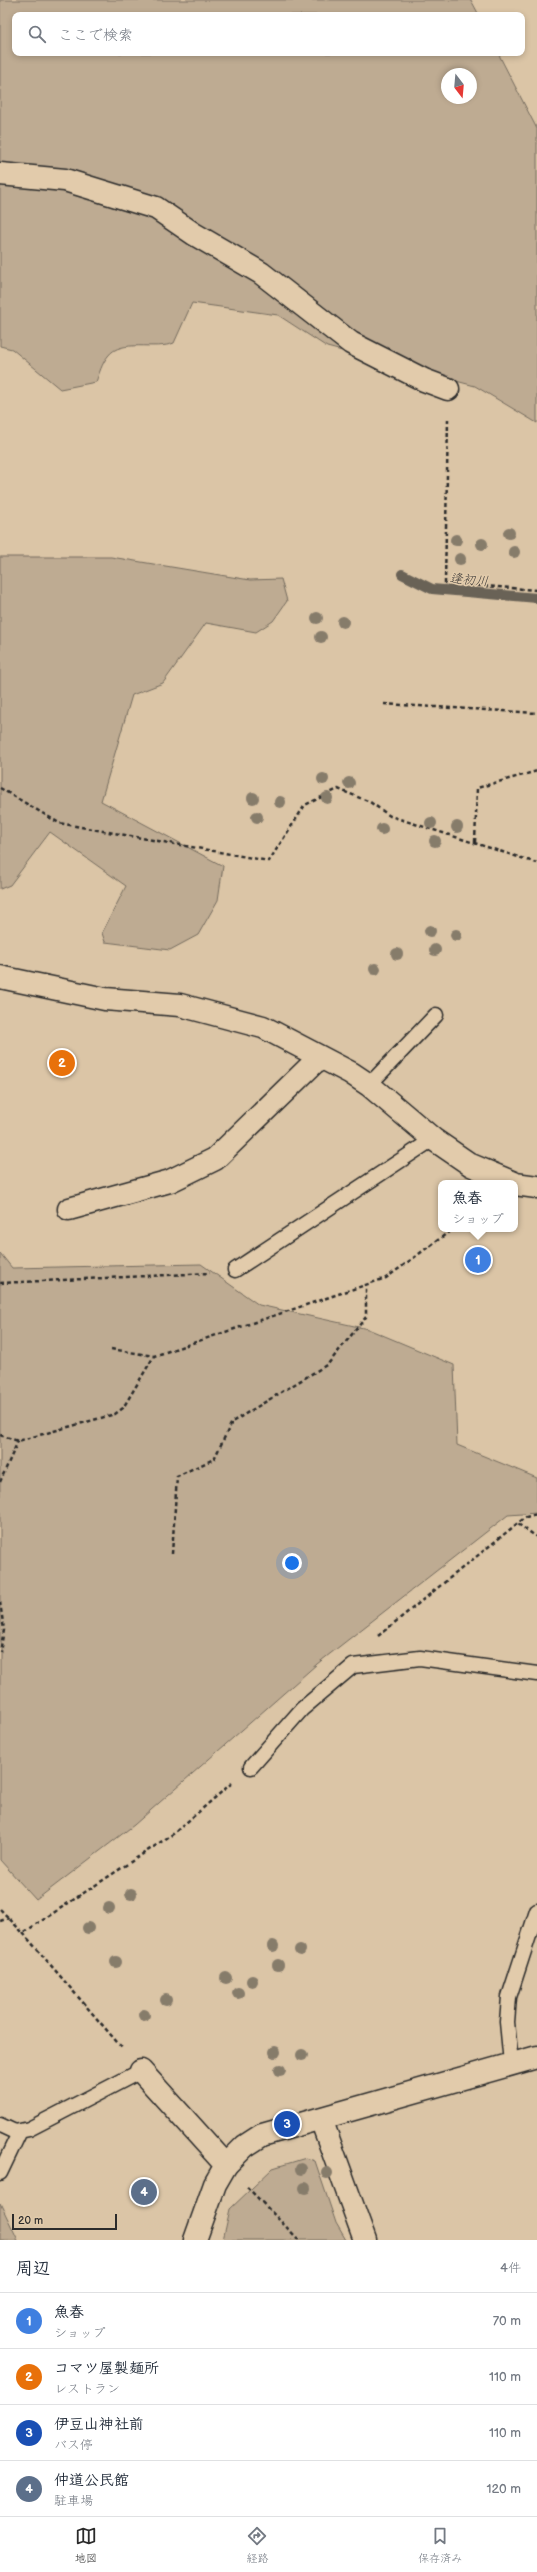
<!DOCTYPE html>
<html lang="ja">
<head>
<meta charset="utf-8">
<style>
  :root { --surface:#fff; --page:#f6f6f7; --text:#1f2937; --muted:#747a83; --line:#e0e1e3; --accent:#2b2b2b }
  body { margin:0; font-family:"Balsamiq Sans","Klee One",sans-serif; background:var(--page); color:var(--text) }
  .compass { position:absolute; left:441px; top:68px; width:36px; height:36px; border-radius:50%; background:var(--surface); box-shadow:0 2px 6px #0003; rotate:164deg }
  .scale { position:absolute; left:12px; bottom:10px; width:105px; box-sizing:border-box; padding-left:4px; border:2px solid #2b2b2b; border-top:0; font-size:11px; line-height:14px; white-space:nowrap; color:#2b2b2b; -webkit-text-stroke:3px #e2cbab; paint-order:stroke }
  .you { position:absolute; left:292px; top:1563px; width:14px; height:14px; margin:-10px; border:3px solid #fff; border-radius:50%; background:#1a73e8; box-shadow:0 0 0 6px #1a73e833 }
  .badge { display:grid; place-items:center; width:26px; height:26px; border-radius:50%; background:var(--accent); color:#fff; font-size:13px; font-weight:700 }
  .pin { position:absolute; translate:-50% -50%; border:2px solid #fff; box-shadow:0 1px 4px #0006 }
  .popup { position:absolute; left:438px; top:1180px; width:80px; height:52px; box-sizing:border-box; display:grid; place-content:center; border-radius:8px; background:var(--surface); filter:drop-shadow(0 1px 3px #0005); font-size:13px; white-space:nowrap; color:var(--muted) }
  .popup b { font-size:15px; color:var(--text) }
  .popup::after { content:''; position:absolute; left:50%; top:100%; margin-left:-8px; border:8px solid transparent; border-top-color:var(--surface) }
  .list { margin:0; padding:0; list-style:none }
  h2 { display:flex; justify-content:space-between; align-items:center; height:52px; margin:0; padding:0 16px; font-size:17px }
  h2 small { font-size:13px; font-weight:400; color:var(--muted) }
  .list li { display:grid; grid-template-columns:26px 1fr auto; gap:12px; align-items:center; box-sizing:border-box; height:56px; padding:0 16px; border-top:1px solid var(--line) }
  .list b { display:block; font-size:15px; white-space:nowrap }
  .list p { margin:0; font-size:13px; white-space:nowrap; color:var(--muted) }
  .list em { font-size:13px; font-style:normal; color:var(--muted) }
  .icon { flex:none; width:22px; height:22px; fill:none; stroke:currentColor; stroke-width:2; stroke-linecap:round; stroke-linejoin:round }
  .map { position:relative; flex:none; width:537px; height:2240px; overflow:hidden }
  .search { position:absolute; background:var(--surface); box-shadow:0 2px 6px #0003; left:12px; right:12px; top:12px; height:44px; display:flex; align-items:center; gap:10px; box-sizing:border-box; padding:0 14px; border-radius:8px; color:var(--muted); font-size:15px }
  .sheet { height:276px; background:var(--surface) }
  nav { display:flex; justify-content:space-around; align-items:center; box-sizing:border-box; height:56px; border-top:1px solid var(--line); background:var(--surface); font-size:11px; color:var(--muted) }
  nav a { display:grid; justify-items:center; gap:2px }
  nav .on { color:var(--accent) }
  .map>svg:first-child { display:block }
  .green { fill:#beab92; stroke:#746b5e; fill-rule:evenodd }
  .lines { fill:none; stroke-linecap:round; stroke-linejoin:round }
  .stream { stroke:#696257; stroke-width:10 }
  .lane-casing { stroke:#2b2b2b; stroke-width:17 }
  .street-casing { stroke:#2b2b2b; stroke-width:25 }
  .secondary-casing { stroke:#2b2b2b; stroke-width:25 }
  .path { stroke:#2b2b2b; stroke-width:2.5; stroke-dasharray:4 3; stroke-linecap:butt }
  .lane { stroke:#e2cbab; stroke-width:14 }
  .street { stroke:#e2cbab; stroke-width:22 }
  .secondary { stroke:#e2cbab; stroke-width:22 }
  .tree { fill:#867b6b }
  .labels { text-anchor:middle; stroke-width:3; stroke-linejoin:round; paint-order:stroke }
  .water-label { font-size:13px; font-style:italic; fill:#403d3a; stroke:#e2cbab }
</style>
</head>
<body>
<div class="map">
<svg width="537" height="2240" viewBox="0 0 537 2240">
  <rect width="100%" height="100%" fill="#dbc5a6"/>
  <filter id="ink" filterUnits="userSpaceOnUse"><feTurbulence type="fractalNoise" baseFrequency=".025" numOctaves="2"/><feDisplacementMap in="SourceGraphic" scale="8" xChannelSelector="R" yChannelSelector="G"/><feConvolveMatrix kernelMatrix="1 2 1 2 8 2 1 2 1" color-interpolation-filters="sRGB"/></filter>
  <g filter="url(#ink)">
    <path class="green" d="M 0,0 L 471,0 L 479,15 L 15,15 L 15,53 L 498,53 L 537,129 L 537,423 L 475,386 L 327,347 L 278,315 L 192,303 L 174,343 C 155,351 121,338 108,356 C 102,363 99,374 96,382 L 60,389 L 12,349 L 0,346 ZM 447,74 L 471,74 L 471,98 L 447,98 Z
      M 0,557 L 111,557 L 250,580 L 281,579 L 287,601 L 273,621 L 256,632 L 206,623 L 163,683 L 132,695 L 101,801 L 223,866 L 218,900 L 198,935 L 170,950 L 105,942 L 102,933 L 126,886 L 50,832 L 10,885 L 0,889 Z
      M 0,1253 L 12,1268 L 201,1264 L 259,1305 L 368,1329 L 454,1365 L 457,1445 L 537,1478 L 537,1513 L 508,1515 L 317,1664 L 134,1825 L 36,1900 L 0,1860 Z
      M 306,2158 L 315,2161 L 336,2223 L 346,2240 L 223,2240 L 230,2209 L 273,2168 Z
      M 0,2203 L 18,2240 L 0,2240 Z"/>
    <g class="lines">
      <path class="stream" d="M 402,574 L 432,589 L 537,598"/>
      <defs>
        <path id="lane" d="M 369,1085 L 436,1015
          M 235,1270 L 433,1139
          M 251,1767 L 302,1709 L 353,1666 L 420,1658 L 537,1674
          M 511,2063 L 507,2022 L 509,1997 L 537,1911
          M 0,2125 L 15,2132 L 29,2129 L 141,2071
          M 0,2173 L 20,2131"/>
        <path id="street" d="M 0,174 L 65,180 L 156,208 L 194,234 L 261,273 L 351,343 L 424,380 L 448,389
          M 0,977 L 105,999 L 180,1005 L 263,1027 L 351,1073 L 369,1085 L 433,1139 L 471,1165 L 514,1183
          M 515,1184 L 537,1187
          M 69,1209 L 170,1181 L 215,1159 L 320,1057
          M 141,2071 L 226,2165 L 215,2184 L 195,2240
          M 321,2119 L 365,2240"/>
        <path id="secondary" d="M 226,2165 L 245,2146 L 262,2135 L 537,2057"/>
      </defs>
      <use href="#lane" class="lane-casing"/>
      <use href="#street" class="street-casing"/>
      <use href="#secondary" class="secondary-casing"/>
      <path class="path" d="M 448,419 L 445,583 L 537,590
        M 384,704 L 537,713
        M 0,788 L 59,823 L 269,861 L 305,805 L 338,789 L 370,802 L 390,816 L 537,863
        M 475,842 L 477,788 L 537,771
        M 0,1283 L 210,1273
        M 111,1349 L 154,1356 L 386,1278 L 453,1229
        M 0,1435 L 18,1441 L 115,1414 L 123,1408 L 154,1356
        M 0,1482 L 18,1441
        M 518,1524 L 537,1537
        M 172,1554 L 177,1476 L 214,1459 L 232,1422 L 328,1364 L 366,1317 L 366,1285
        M 0,1602 L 4,1630 L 0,1652
        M 378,1636 L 518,1523 L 526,1517 L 537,1514
        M 0,1909 L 23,1933 L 173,1834 L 232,1783
        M 0,1921 L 9,1918
        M 23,1933 L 123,2049
        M 247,2187 L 299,2240"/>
      <use href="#lane" class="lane"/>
      <use href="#street" class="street"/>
      <use href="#secondary" class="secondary"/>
    </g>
    <g class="tree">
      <circle cx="509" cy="533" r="6"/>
      <circle cx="456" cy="540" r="6"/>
      <circle cx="482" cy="544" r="6"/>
      <circle cx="514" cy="552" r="6"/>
      <circle cx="460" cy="559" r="6"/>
      <circle cx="317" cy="618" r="6"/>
      <circle cx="343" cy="622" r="6"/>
      <circle cx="321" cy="637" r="6"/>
      <circle cx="323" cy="779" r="6"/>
      <circle cx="349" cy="783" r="6"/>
      <circle cx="253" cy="798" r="6"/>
      <circle cx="327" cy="798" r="6"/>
      <circle cx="280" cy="802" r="6"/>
      <circle cx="257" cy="817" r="6"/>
      <circle cx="431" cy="823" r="6"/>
      <circle cx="457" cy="827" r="6"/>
      <circle cx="382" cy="829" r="6"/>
      <circle cx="435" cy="841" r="6"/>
      <circle cx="430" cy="931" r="6"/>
      <circle cx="456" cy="935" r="6"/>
      <circle cx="435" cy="950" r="6"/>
      <circle cx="397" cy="954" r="6"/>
      <circle cx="375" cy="969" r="6"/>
      <circle cx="131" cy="1894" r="6"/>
      <circle cx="109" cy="1908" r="6"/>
      <circle cx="88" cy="1928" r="6"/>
      <circle cx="273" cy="1946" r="6"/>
      <circle cx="300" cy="1950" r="6"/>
      <circle cx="116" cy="1962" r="6"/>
      <circle cx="278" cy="1965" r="6"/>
      <circle cx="226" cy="1978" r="6"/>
      <circle cx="252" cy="1981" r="6"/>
      <circle cx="238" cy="1993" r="6"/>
      <circle cx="166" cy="2000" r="6"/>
      <circle cx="144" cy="2015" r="6"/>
      <circle cx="275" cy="2052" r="6"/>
      <circle cx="302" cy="2055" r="6"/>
      <circle cx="280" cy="2070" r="6"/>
      <circle cx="301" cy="2169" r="6"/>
      <circle cx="327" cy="2173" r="6"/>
      <circle cx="305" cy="2188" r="6"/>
    </g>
  </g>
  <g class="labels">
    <g class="water-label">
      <text transform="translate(469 579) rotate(5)" y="5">逢初川</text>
    </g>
  </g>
</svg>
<svg class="compass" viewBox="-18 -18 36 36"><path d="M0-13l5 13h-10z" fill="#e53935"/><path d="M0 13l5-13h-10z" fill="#747a83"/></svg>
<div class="scale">20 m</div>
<div class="you"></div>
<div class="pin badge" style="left:478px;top:1260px;background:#3f7fe0">1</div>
<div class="popup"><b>魚春</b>ショップ</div>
<div class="pin badge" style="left:62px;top:1063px;background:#e8710a">2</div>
<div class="pin badge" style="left:287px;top:2124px;background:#1a4fb4">3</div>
<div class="pin badge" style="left:144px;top:2192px;background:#5c6f8a">4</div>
<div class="search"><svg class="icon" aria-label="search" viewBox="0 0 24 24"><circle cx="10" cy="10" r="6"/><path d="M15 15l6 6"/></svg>ここで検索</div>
</div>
<section class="sheet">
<h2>周辺<small>4件</small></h2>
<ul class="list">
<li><span class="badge" style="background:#3f7fe0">1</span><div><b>魚春</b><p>ショップ</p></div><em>70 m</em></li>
<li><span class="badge" style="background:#e8710a">2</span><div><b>コマツ屋製麺所</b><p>レストラン</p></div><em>110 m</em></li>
<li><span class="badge" style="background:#1a4fb4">3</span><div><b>伊豆山神社前</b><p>バス停</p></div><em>110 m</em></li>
<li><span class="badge" style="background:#5c6f8a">4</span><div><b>仲道公民館</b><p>駐車場</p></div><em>120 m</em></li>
</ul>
</section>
<nav>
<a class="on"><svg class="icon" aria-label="map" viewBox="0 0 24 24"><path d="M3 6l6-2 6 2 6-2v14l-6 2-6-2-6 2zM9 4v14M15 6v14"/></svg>地図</a>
<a><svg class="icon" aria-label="directions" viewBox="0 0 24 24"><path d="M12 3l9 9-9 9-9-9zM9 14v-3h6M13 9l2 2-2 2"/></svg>経路</a>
<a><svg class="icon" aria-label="saved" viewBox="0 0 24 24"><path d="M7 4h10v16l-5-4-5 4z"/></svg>保存済み</a>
</nav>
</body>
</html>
